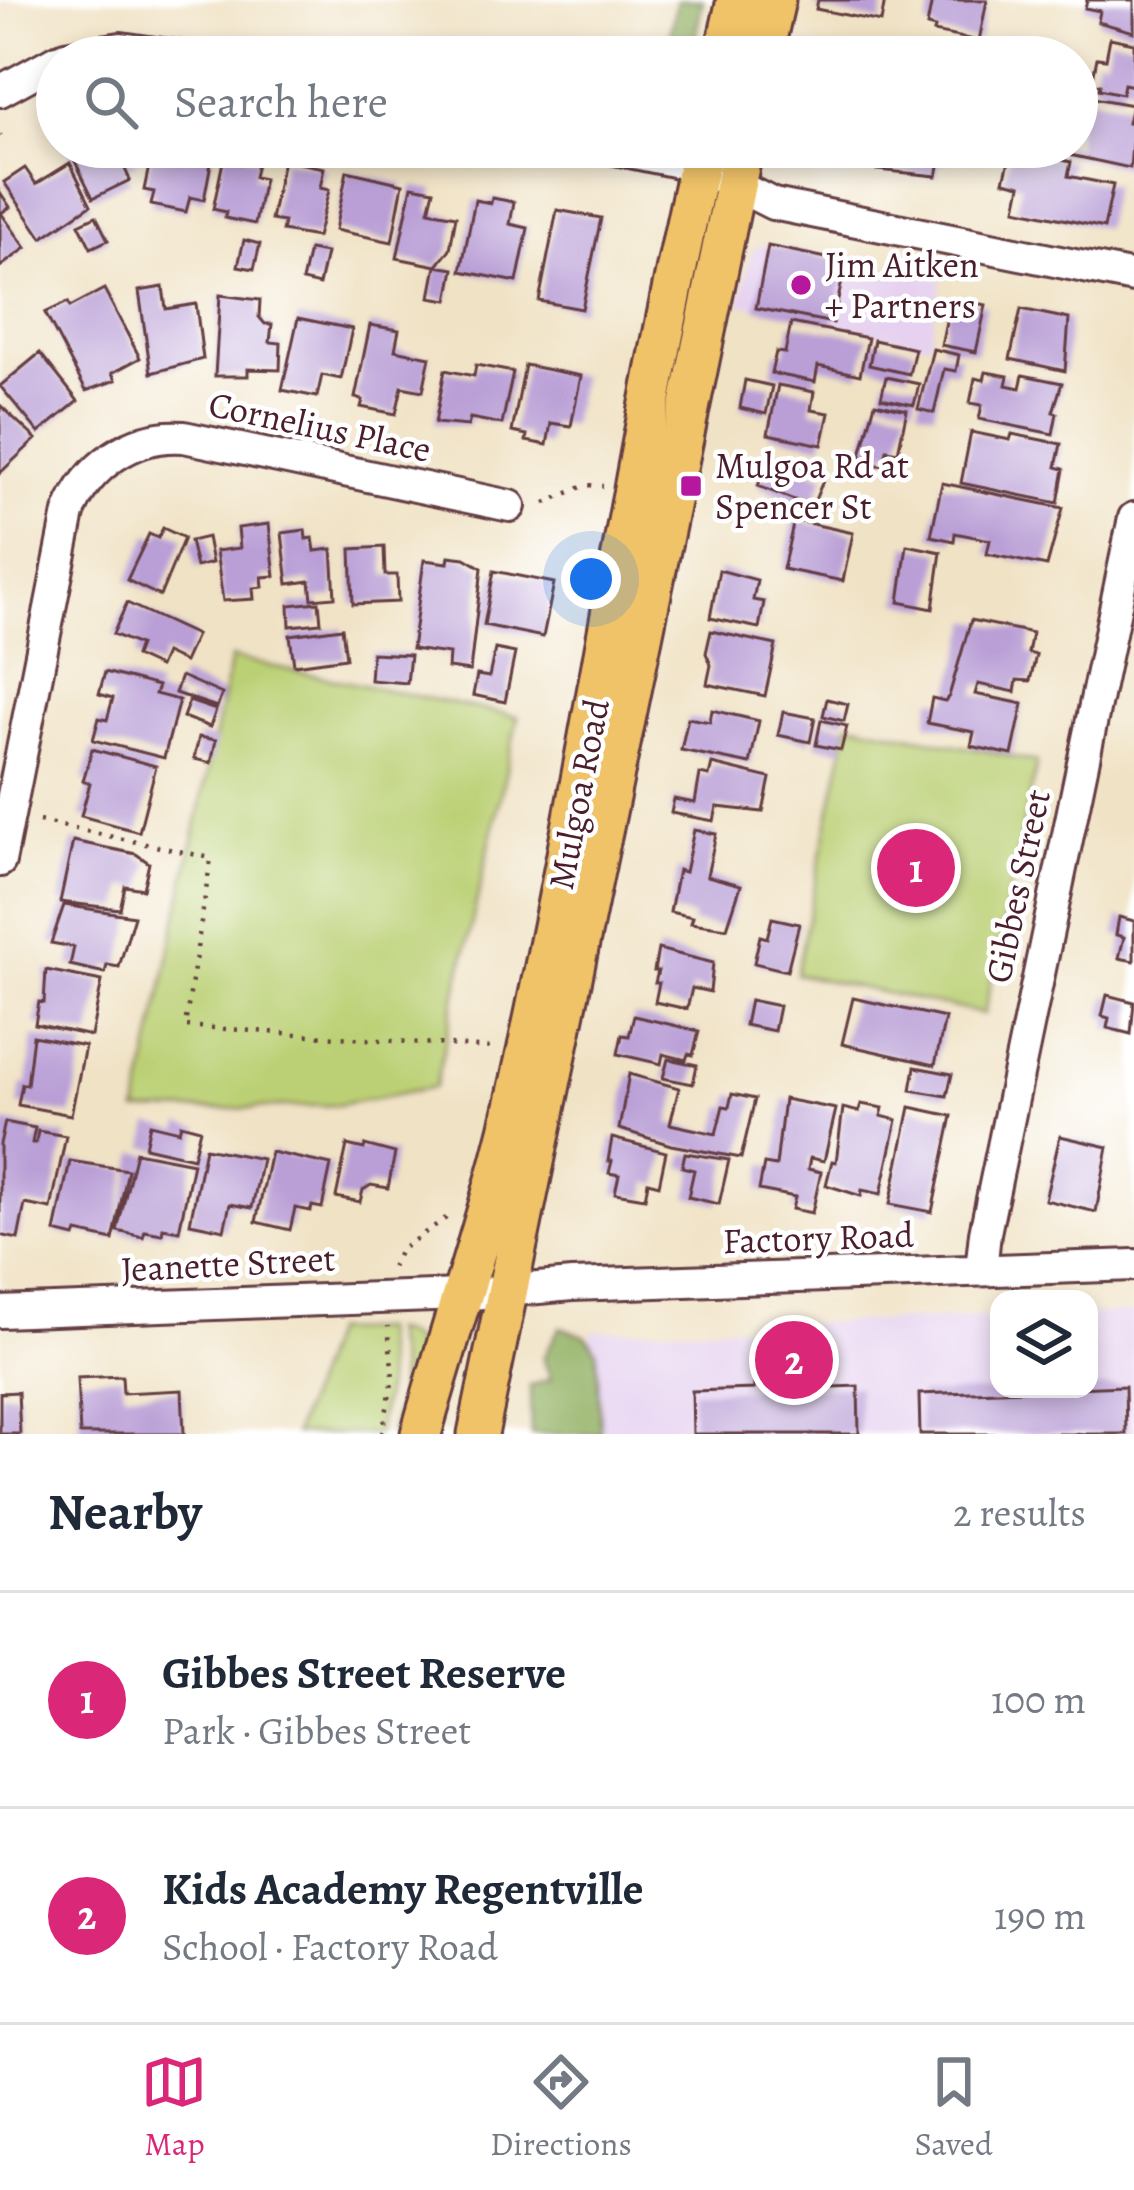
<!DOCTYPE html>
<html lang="en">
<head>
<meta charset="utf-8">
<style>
  :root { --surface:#fff; --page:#f6f6f7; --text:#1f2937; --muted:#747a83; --line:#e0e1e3; --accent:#db2777 }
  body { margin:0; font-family:Alegreya,serif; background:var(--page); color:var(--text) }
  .controls { position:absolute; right:36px; bottom:36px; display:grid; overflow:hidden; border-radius:24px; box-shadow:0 6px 18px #0003 }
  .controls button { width:108px; height:108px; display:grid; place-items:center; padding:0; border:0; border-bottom:3px solid var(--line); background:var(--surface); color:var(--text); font:60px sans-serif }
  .you { position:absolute; left:591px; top:579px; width:42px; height:42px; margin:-30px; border:9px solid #fff; border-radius:50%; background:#1a73e8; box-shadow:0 0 0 18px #1a73e833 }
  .badge { display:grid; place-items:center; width:78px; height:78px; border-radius:50%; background:var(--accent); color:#fff; font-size:39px; font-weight:700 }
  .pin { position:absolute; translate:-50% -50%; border:6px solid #fff; box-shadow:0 3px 12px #0006 }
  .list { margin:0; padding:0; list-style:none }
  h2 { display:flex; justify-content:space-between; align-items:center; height:156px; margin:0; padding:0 48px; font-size:51px }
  h2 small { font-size:39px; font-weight:400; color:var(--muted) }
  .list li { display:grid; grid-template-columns:78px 1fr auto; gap:36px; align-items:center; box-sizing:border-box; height:216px; padding:0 48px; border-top:3px solid var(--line) }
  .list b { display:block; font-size:45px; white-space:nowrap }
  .list p { margin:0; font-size:39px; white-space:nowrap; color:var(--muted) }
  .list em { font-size:39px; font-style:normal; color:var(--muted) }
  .icon { flex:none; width:66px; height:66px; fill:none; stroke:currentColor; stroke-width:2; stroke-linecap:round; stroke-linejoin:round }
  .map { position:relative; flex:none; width:1134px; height:1434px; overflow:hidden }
  .search { position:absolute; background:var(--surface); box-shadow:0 6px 18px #0003; left:36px; right:36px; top:36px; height:132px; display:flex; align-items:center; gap:30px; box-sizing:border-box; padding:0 42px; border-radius:66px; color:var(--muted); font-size:45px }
  .sheet { height:588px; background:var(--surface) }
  nav { display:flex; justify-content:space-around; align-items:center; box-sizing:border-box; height:168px; border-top:3px solid var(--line); background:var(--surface); font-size:33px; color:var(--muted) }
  nav a { display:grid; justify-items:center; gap:6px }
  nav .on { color:var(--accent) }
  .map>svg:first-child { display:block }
  .built { fill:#e6d2f0 }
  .green { fill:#bbd074; stroke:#827850; stroke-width:3 }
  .forest { fill:#94b266; stroke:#6f6848; stroke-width:3 }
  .building { fill:#b99fd6 }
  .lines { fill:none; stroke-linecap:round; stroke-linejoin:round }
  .minor-casing { stroke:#633c42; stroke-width:36 }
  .major-casing { stroke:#633c42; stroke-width:45 }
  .path { stroke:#633c42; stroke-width:4.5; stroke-dasharray:3 9; stroke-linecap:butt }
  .minor { stroke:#fff; stroke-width:30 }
  .major { stroke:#f0c369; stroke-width:39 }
  .poi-dot { fill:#b5179e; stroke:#fff; stroke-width:4.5 }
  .labels { text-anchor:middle; stroke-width:9; stroke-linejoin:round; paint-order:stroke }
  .poi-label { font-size:36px; fill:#4a1f2b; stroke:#fff; text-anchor:start }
  .street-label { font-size:36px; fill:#4a1f2b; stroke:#fff }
</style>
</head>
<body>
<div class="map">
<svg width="1134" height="1434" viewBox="0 0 1134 1434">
  <rect width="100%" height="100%" fill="#fff"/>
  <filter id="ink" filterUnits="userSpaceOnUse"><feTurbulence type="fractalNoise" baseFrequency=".00833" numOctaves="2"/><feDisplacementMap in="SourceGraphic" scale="24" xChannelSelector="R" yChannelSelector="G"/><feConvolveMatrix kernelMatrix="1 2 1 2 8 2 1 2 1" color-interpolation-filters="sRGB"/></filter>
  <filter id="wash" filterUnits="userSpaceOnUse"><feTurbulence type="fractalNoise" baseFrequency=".004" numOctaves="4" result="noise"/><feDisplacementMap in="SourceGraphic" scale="48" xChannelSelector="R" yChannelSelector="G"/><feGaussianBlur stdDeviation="2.7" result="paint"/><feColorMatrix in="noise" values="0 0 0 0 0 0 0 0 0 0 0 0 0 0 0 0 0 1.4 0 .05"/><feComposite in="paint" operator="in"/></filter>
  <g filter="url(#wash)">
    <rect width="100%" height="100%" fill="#f0e2c4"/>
    <path class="built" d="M 763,244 L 942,280 L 929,344 L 740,304 L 751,252 Z
      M 1134,1313 L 1134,1434 L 588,1434 L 591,1331 L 999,1317 L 999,1389 L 1089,1389 L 1089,1314 Z"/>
    <path class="green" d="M 231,658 L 518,717 L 435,1087 L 338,1105 L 137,1112 Z
      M 849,723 L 1037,762 L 984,1014 L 796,974 Z
      M 381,1330 L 386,1384 L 377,1434 L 294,1434 L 331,1331 Z
      M 391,1331 C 444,1342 416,1398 406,1434 L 390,1434 L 398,1400 L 399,1371 Z"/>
    <path class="forest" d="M 677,0 L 703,0 L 691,57 L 665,57 Z
      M 560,1327 L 585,1335 L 597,1351 L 600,1434 L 531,1434 L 530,1386 L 551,1379 L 543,1358 Z"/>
    <g id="blocks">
      <path class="building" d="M 818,0 L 885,0 L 881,22 L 816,9 Z
        M 932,0 L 987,0 L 979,41 L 934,32 L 935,28 L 927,26 Z
        M 1087,0 L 1134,0 L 1134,32 L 1098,22 L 1100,11 L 1085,8 Z
        M 1110,38 L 1134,43 L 1134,86 L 1124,84 L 1122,94 L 1099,89 L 1100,85 L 1092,83 L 1097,58 L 1106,59 Z
        M 1077,95 L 1132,105 L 1128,123 L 1134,124 L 1130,168 L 1051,151 L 1052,147 L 1077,147 Z
        M 68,147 L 148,147 L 146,159 L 134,157 L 137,163 L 125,169 L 130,180 L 93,198 Z
        M 153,147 L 214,147 L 204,200 L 190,197 L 186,212 L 151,205 L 154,192 L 144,190 Z
        M 226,147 L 247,151 L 246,156 L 258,159 L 254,177 L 264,179 L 255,224 L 225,218 L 226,212 L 213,209 Z
        M 799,147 L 942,147 L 950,148 L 946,163 L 940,161 L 937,176 L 877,170 L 879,160 L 857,154 L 854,168 L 839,165 L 798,151 Z
        M 1012,149 L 1071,162 L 1068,176 L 1113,185 L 1104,228 L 1016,209 L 1021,185 L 1004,181 Z
        M 283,160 L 324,168 L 320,188 L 329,190 L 317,237 L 282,231 L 284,222 L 271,220 Z
        M 70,163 L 91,205 L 42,238 L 4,182 L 25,168 L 36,184 Z
        M 347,171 L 403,184 L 392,242 L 335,230 Z
        M 412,186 L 434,190 L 429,211 L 456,216 L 450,249 L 437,266 L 397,258 Z
        M 0,192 L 10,207 L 1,213 L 26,248 L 0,267 Z
        M 492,198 L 514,202 L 510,224 L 528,228 L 517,282 L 461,271 L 475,200 L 491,203 Z
        M 557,210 L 601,218 L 582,309 L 539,301 Z
        M 96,216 L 108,240 L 91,248 L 79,224 Z
        M 244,240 L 260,244 L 254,269 L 238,266 Z
        M 768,246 L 846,262 L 833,323 L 756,308 Z
        M 309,250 L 326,253 L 319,285 L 302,281 Z
        M 436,266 L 454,269 L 448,300 L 430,297 Z
        M 163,287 L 166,309 L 196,304 L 203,359 L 151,373 L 139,291 Z
        M 104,289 L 140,358 L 112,373 L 116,380 L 86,391 L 45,313 L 68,302 L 70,307 Z
        M 220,295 L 260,300 L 259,317 L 265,324 L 272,324 L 270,342 L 281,343 L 280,370 L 248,369 L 248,376 L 215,376 Z
        M 951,298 L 986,305 L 976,352 L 941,345 Z
        M 1021,309 L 1069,319 L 1065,371 L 1010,359 Z
        M 298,318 L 352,329 L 341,379 L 322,375 L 317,397 L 282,390 Z
        M 791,323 L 868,338 L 860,375 L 818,366 L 815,382 L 771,373 L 776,352 L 785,353 Z
        M 370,325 L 399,330 L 395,350 L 430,357 L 423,391 L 402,387 L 396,414 L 361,407 L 363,400 L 355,398 Z
        M 874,340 L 915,349 L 909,374 L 869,365 Z
        M 933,349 L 959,355 L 956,371 L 944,369 L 934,413 L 918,409 Z
        M 40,353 L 78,401 L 39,433 L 0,386 Z
        M 476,365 L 513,372 L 502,424 L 470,418 L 468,426 L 435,423 L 445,370 L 474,376 Z
        M 525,365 L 581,376 L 571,426 L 551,423 L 547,445 L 526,441 L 527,435 L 512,432 Z
        M 986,372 L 1008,376 L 1006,385 L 1020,388 L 1023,375 L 1062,383 L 1053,412 L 1057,413 L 1053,434 L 979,419 L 982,405 L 970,403 L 975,378 L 984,380 Z
        M 886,377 L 919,384 L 914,405 L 881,398 Z
        M 745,380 L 772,386 L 766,414 L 740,408 Z
        M 778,385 L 814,392 L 811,410 L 829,413 L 822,445 L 768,434 Z
        M 875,403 L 907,410 L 898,452 L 887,450 L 884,466 L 859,462 Z
        M 0,405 L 36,439 L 0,473 Z
        M 971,432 L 1010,440 L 1012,434 L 1061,444 L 1056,467 L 1064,469 L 1058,503 L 961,483 Z
        M 771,455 L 825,476 L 812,507 L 758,486 Z
        M 942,483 L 1063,508 L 1047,566 L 987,554 L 990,540 L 955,533 L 954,541 L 931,536 Z
        M 794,520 L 853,533 L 843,581 L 783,569 Z
        M 269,524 L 275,576 L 262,577 L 263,587 L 253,588 L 254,599 L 223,601 L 216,551 L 240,548 L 238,528 Z
        M 163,528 L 184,538 L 160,596 L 127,580 L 149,534 L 158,538 Z
        M 305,530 L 306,539 L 313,538 L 315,551 L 332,549 L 335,597 L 312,599 L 310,581 L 288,584 L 282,533 Z
        M 207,537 L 212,563 L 196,567 L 190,541 Z
        M 907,545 L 941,552 L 933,609 L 899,602 Z
        M 384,547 L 385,575 L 397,575 L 398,602 L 353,604 L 351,549 Z
        M 449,556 L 465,558 L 482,568 L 470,671 L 448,668 L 449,654 L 412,649 L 424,560 L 448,563 Z
        M 719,570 L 757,580 L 753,600 L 764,602 L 759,628 L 710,618 Z
        M 494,571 L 554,583 L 543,637 L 484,625 Z
        M 319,602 L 321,623 L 290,626 L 289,605 Z
        M 127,603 L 196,635 L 184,662 L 165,653 L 159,667 L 135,656 L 139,645 L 113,634 Z
        M 971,620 L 1032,633 L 1028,653 L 1036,655 L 1030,681 L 1017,680 L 1015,692 L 978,684 L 975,694 L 1023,704 L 1012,755 L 971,746 L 974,732 L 927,723 L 932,698 L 945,701 L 949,696 Z
        M 342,628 L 346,658 L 294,665 L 290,635 Z
        M 711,631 L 776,645 L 765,696 L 707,684 L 711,665 L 706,653 Z
        M 495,649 L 515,653 L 505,702 L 473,695 L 477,675 L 489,677 Z
        M 372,653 L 410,655 L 407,683 L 370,680 Z
        M 105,672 L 158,686 L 155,694 L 179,700 L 164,758 L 93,740 L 99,718 L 107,720 L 113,698 L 99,694 Z
        M 181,676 L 222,694 L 217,707 L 175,693 Z
        M 827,699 L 848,704 L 844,721 L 823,716 Z
        M 189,701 L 216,710 L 210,727 L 183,717 Z
        M 712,710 L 759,721 L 750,764 L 681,750 L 688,718 L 710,722 Z
        M 783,712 L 815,718 L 810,742 L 778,735 Z
        M 821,720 L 847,726 L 841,750 L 816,745 Z
        M 199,737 L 216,740 L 211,763 L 194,759 Z
        M 92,749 L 156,766 L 139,832 L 81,816 L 90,783 L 83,781 Z
        M 712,764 L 770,778 L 763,812 L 717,807 L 714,821 L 671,813 L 674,799 L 695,803 L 700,774 L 709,776 Z
        M 694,830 L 716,834 L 707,876 L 741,885 L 727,928 L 691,923 L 693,917 L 670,912 L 678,870 L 685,872 Z
        M 73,841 L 136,854 L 149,863 L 143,889 L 125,886 L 120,909 L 60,902 Z
        M 64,905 L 134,916 L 119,967 L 107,965 L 105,973 L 70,965 L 74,947 L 51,943 Z
        M 1119,917 L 1134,921 L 1134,961 L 1119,958 L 1124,937 L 1116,935 Z
        M 772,918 L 799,924 L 787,971 L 754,963 L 760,936 L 767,938 Z
        M 658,949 L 713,963 L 710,992 L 692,988 L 687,1009 L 655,1002 L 659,983 L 655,983 L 658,971 L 654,971 Z
        M 46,970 L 102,981 L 91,1036 L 35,1024 L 39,1002 L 44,1003 Z
        M 1107,995 L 1134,1002 L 1131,1034 L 1107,1028 L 1109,1018 L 1102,1016 Z
        M 853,998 L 945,1018 L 935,1065 L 842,1044 Z
        M 750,1000 L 779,1006 L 774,1031 L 745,1025 Z
        M 634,1016 L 699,1031 L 693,1055 L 688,1054 L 686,1060 L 663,1054 L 661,1064 L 618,1054 L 622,1035 L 629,1036 Z
        M 33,1036 L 85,1046 L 71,1115 L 18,1105 L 22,1084 L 27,1085 Z
        M 668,1059 L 697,1065 L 693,1084 L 663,1078 Z
        M 915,1067 L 952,1074 L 947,1096 L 911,1090 Z
        M 629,1074 L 679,1088 L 670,1124 L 716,1134 L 723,1106 L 729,1107 L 732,1094 L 755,1099 L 741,1158 L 671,1145 L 619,1129 Z
        M 784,1099 L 836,1109 L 824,1161 L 810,1158 L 808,1169 L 821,1172 L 812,1213 L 792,1209 L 795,1197 L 759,1190 L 764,1164 L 776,1166 Z
        M 861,1104 L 883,1108 L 881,1116 L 897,1120 L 881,1194 L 862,1190 L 861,1196 L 826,1185 L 832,1161 L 836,1162 L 843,1108 L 859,1112 Z
        M 910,1107 L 952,1116 L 932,1212 L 890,1204 Z
        M 5,1122 L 35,1128 L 32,1143 L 36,1143 L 38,1131 L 66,1136 L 51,1209 L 25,1204 L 18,1239 L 0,1235 L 0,1144 Z
        M 150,1124 L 179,1131 L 181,1124 L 200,1129 L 193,1158 L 145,1147 Z
        M 1060,1136 L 1108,1147 L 1096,1212 L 1045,1200 Z
        M 612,1138 L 666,1152 L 659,1185 L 648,1182 L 645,1198 L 615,1193 L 619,1175 L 609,1173 L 612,1161 L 608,1161 Z
        M 347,1145 L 364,1149 L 365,1145 L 395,1153 L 388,1188 L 371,1185 L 363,1190 L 360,1202 L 336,1197 Z
        M 205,1148 L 262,1159 L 252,1208 L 230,1204 L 224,1230 L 190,1223 Z
        M 136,1152 L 193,1163 L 179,1231 L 163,1228 L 162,1234 L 145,1231 L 143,1237 L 117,1231 Z
        M 271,1152 L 331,1165 L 322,1208 L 312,1206 L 311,1211 L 295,1208 L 290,1230 L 256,1222 Z
        M 685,1153 L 729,1160 L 719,1204 L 688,1197 L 694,1170 L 682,1167 Z
        M 70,1161 L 128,1170 L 113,1240 L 77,1232 L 75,1237 L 55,1232 Z
        M 122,1376 L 123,1393 L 182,1390 L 184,1434 L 80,1434 L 77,1378 Z
        M 780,1380 L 781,1389 L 858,1386 L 859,1434 L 693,1434 L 692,1391 L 754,1389 L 754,1381 Z
        M 1125,1386 L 1126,1434 L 920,1434 L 919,1394 Z
        M 18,1392 L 20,1434 L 0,1434 L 0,1393 Z"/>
    </g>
  </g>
  <g filter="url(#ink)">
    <use href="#blocks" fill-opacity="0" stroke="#633c42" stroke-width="3"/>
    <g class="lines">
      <defs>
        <path id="minor" d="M 65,57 L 121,48 L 183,57
          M 0,91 L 57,60
          M 606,147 L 698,166 L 773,204 L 1134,277
          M 0,861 L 69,513 C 87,466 134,433 184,437 L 510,506
          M 981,1270 L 985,1233 L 1134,518
          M 0,1312 L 460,1295 L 572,1285 L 1134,1265"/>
        <path id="major" d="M 724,57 L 737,0
          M 762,57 L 775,0
          M 421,1434 C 454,1315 496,1197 522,1075 C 590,767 633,455 703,147
          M 478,1434 L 743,147"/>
      </defs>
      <use href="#minor" class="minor-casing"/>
      <use href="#major" class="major-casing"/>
      <path class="path" d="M 0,135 L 1,136
        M 545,503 L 586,485 L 603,486
        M 39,821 L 211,858 L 185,1026 L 492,1048
        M 392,1267 L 400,1250 L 449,1216
        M 382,1434 L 393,1378 L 388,1326"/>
      <use href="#minor" class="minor"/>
      <use href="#major" class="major"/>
    </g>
  </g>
  <g class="poi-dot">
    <circle cx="801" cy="285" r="12"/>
    <rect x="679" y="474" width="24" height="24" rx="6"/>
  </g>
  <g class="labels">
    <g class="poi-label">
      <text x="825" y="277">Jim Aitken<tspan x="825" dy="41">+ Partners</tspan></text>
      <text x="715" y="478">Mulgoa Rd at<tspan x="715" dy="41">Spencer St</tspan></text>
    </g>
    <g class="street-label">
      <text transform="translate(320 426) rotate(12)" y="13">Cornelius Place</text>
      <text transform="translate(578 794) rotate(-79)" y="13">Mulgoa Road</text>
      <text transform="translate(1017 886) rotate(-78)" y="13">Gibbes Street</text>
      <text transform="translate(818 1237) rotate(-2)" y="13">Factory Road</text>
      <text transform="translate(228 1263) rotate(-3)" y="13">Jeanette Street</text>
    </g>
  </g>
</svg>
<div class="controls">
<button><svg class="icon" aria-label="layers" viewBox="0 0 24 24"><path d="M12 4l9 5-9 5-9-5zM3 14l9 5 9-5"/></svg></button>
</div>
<div class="you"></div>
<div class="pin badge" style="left:916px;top:868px">1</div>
<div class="pin badge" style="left:794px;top:1360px">2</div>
<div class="search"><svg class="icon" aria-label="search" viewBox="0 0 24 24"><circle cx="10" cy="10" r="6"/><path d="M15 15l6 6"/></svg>Search here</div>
</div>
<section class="sheet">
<h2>Nearby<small>2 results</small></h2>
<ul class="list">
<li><span class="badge">1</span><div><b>Gibbes Street Reserve</b><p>Park · Gibbes Street</p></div><em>100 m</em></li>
<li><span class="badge">2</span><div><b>Kids Academy Regentville</b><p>School · Factory Road</p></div><em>190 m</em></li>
</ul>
</section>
<nav>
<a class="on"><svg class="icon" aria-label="map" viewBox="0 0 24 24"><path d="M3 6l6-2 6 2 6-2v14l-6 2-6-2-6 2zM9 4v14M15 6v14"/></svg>Map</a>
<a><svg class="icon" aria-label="directions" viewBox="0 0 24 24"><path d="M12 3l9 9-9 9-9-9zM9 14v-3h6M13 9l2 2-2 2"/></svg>Directions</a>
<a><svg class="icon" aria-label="saved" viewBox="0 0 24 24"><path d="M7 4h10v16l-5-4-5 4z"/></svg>Saved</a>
</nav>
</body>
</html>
